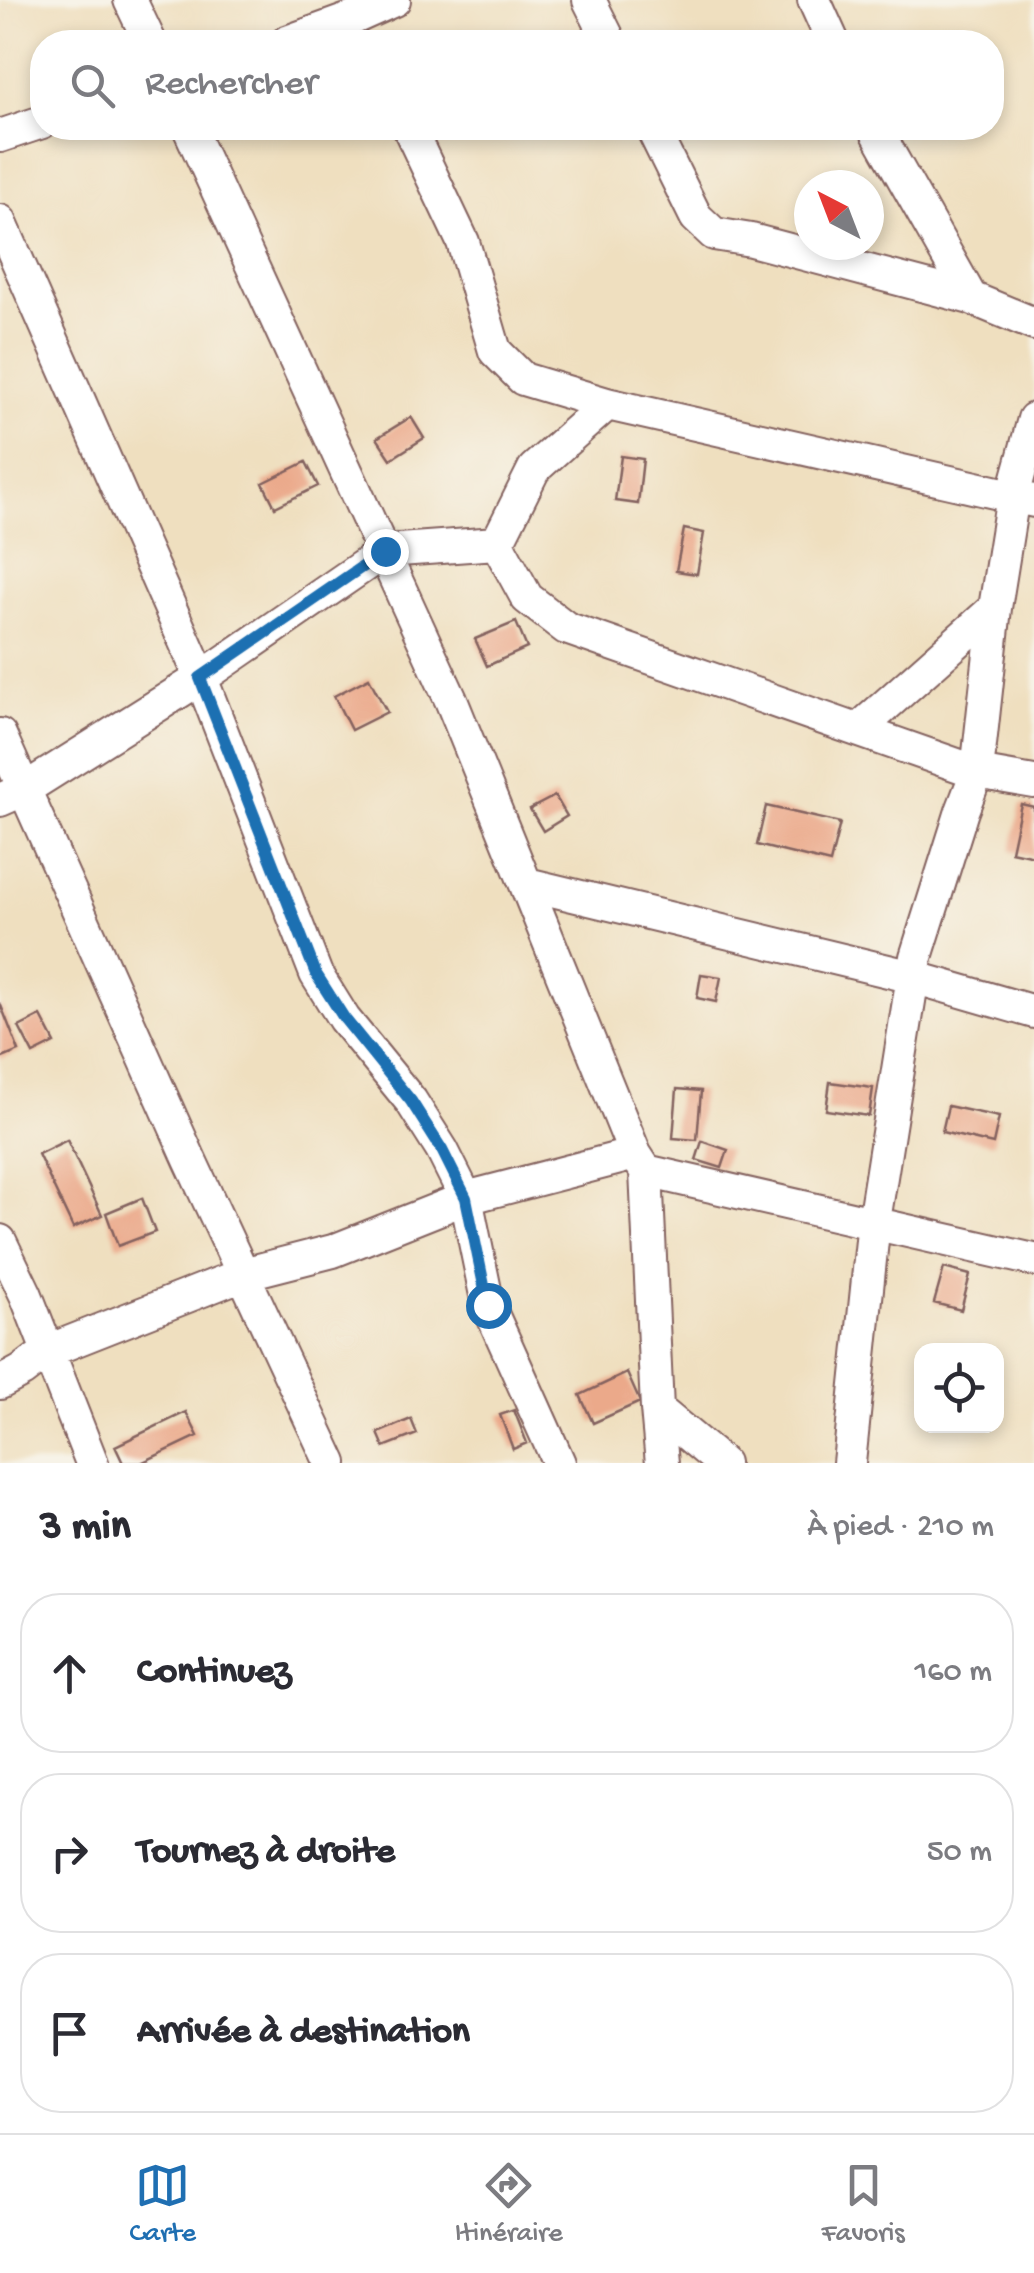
<!DOCTYPE html>
<html lang="fr">
<head>
<meta charset="utf-8">
<style>
  :root { --surface:#fff; --page:#f2f2f3; --text:#2b2b33; --muted:#7c7c81; --line:#e1e1e2; --accent:#1f6fb2 }
  body { margin:0; font-family:"Gochi Hand",sans-serif; background:var(--page); color:var(--text) }
  .controls { position:absolute; right:30px; bottom:30px; display:grid; overflow:hidden; border-radius:20px; box-shadow:0 5px 15px #0003 }
  .controls button { width:90px; height:90px; display:grid; place-items:center; padding:0; border:0; border-bottom:2px solid var(--line); background:var(--surface); color:var(--text); font:50px sans-serif }
  .compass { position:absolute; left:794px; top:170px; width:90px; height:90px; border-radius:50%; background:var(--surface); box-shadow:0 5px 15px #0003; rotate:318deg }
  .stop { position:absolute; width:30px; height:30px; margin:-22px; border:8px solid #1f6fb2; border-radius:50%; background:#fff }
  .stop.end { background:#1f6fb2; border-color:#fff; box-shadow:0 2px 10px #0008 }
  .list { margin:0; padding:0; list-style:none }
  h2 { display:flex; justify-content:space-between; align-items:center; height:130px; margin:0; padding:0 40px; font-size:42px }
  h2 small { font-size:32px; font-weight:400; color:var(--muted) }
  .list li { display:grid; grid-template-columns:65px 1fr auto; gap:30px; align-items:center; box-sizing:border-box; height:160px; margin:0 20px 20px; padding:0 20px; border:2px solid var(--line); border-radius:40px }
  .list b { display:block; font-size:38px; white-space:nowrap }
  .list em { font-size:32px; font-style:normal; color:var(--muted) }
  .icon { flex:none; width:55px; height:55px; fill:none; stroke:currentColor; stroke-width:2; stroke-linecap:round; stroke-linejoin:round }
  .map { position:relative; flex:none; width:1034px; height:1463px; overflow:hidden }
  .search { position:absolute; background:var(--surface); box-shadow:0 5px 15px #0003; left:30px; right:30px; top:30px; height:110px; display:flex; align-items:center; gap:25px; box-sizing:border-box; padding:0 35px; border-radius:40px; color:var(--muted); font-size:38px }
  .sheet { height:670px; background:var(--surface) }
  nav { display:flex; justify-content:space-around; align-items:center; box-sizing:border-box; height:140px; border-top:2px solid var(--line); background:var(--surface); font-size:28px; color:var(--muted) }
  nav a { display:grid; justify-items:center; gap:5px }
  nav .on { color:var(--accent) }
  .map>svg:first-child { display:block }
  .building { fill:#eba98a }
  .lines { fill:none; stroke-linecap:round; stroke-linejoin:round }
  .minor-casing { stroke:#84625f; stroke-width:36 }
  .minor { stroke:#fff; stroke-width:32 }
  .route { stroke:#1f6fb2; stroke-width:12 }
</style>
</head>
<body>
<div class="map">
<svg width="1034" height="1463" viewBox="0 0 1034 1463">
  <rect width="100%" height="100%" fill="#f7f3e8"/>
  <filter id="ink" filterUnits="userSpaceOnUse"><feTurbulence type="fractalNoise" baseFrequency=".01" numOctaves="2"/><feDisplacementMap in="SourceGraphic" scale="20" xChannelSelector="R" yChannelSelector="G"/><feConvolveMatrix kernelMatrix="1 2 1 2 8 2 1 2 1" color-interpolation-filters="sRGB"/></filter>
  <filter id="wash" filterUnits="userSpaceOnUse"><feTurbulence type="fractalNoise" baseFrequency=".0048" numOctaves="4" result="noise"/><feDisplacementMap in="SourceGraphic" scale="40" xChannelSelector="R" yChannelSelector="G"/><feGaussianBlur stdDeviation="2.25" result="paint"/><feColorMatrix in="noise" values="0 0 0 0 0 0 0 0 0 0 0 0 0 0 0 0 0 1.4 0 .05"/><feComposite in="paint" operator="in"/></filter>
  <g filter="url(#wash)">
    <rect width="100%" height="100%" fill="#efdfbf"/>
    <g id="blocks">
      <path class="building" d="M 411,417 L 424,438 L 391,459 L 377,438 Z
        M 621,456 L 643,459 L 638,504 L 615,501 Z
        M 306,462 L 318,486 L 275,507 L 263,483 Z
        M 684,529 L 704,533 L 697,574 L 676,571 Z
        M 516,622 L 527,648 L 487,666 L 475,639 Z
        M 369,678 L 387,712 L 351,730 L 334,696 Z
        M 555,796 L 567,816 L 543,831 L 530,809 Z
        M 1021,804 L 1034,807 L 1034,856 L 1011,851 Z
        M 766,806 L 840,823 L 830,863 L 757,845 Z
        M 701,974 L 721,977 L 716,1002 L 697,998 Z
        M 0,1003 L 19,1051 L 0,1059 Z
        M 41,1016 L 55,1043 L 33,1054 L 19,1027 Z
        M 830,1082 L 873,1088 L 869,1116 L 826,1110 Z
        M 677,1089 L 701,1091 L 697,1140 L 673,1138 Z
        M 948,1106 L 999,1117 L 993,1144 L 942,1132 Z
        M 67,1140 L 102,1215 L 73,1228 L 38,1154 Z
        M 702,1141 L 728,1150 L 722,1168 L 696,1160 Z
        M 142,1198 L 155,1232 L 118,1246 L 106,1213 Z
        M 944,1268 L 970,1275 L 961,1310 L 934,1303 Z
        M 627,1373 L 640,1402 L 593,1423 L 580,1395 Z
        M 514,1410 L 527,1443 L 513,1449 L 500,1415 Z
        M 186,1412 L 198,1436 L 141,1463 L 123,1463 L 115,1446 Z
        M 411,1419 L 417,1434 L 384,1447 L 378,1433 Z"/>
    </g>
  </g>
  <g filter="url(#ink)">
    <use href="#blocks" fill-opacity="0" stroke="#84625f" stroke-width="2.5"/>
    <g class="lines">
      <defs>
        <path id="minor" d="M 130,0 L 150,42
          M 589,0 L 610,42
          M 814,0 L 833,42
          M 287,42 L 356,17 L 394,0
          M 189,128 L 451,700 L 635,1154 L 646,1171 L 1034,1260
          M 409,128 L 463,242 L 495,351 L 523,379 L 607,404 L 1034,501
          M 652,128 L 696,217 L 714,234 L 751,240 L 971,298 L 1034,324
          M 875,128 L 971,298
          M 0,136 L 42,122
          M 0,221 L 201,678 L 316,974 L 344,1019 L 411,1101 L 442,1150 L 466,1198 L 635,1154
          M 497,543 L 527,598 L 566,628 L 977,772 L 1034,782
          M 497,543 L 534,469 L 607,404
          M 858,730 L 995,608
          M 0,735 L 190,1160 L 331,1463
          M 0,800 L 25,789 L 201,678 L 385,551 L 497,543
          M 527,884 L 913,977 L 1034,1012
          M 646,1171 L 657,1409 L 662,1463
          M 0,1241 L 26,1295 L 92,1463
          M 0,1383 L 22,1371 L 48,1351 L 243,1274 L 333,1251 L 466,1198 L 488,1305 L 559,1463
          M 657,1409 L 722,1463
          M 849,1463 L 874,1221 L 916,957 L 962,811 L 977,772 L 995,608 L 1013,496 L 1034,419"/>
      </defs>
      <use href="#minor" class="minor-casing"/>
      <use href="#minor" class="minor"/>
    </g>
  </g>
  <g class="lines" filter="url(#ink)">
    <path class="route" d="M 385,551 L 200,678 L 316,974 L 344,1018 L 411,1101 L 442,1150 L 466,1198 L 488,1305"/>
  </g>
</svg>
<div class="controls">
<button><svg class="icon" aria-label="locate" viewBox="0 0 24 24"><circle cx="12" cy="12" r="6"/><path d="M12 2v4M12 18v4M2 12h4M18 12h4"/></svg></button>
</div>
<svg class="compass" viewBox="-18 -18 36 36"><path d="M0-13l5 13h-10z" fill="#e53935"/><path d="M0 13l5-13h-10z" fill="#7c7c81"/></svg>
<div class="stop" style="left:488px;top:1305px"></div>
<div class="stop end" style="left:385px;top:551px"></div>
<div class="search"><svg class="icon" aria-label="search" viewBox="0 0 24 24"><circle cx="10" cy="10" r="6"/><path d="M15 15l6 6"/></svg>Rechercher</div>
</div>
<section class="sheet">
<h2>3 min<small>À pied · 210 m</small></h2>
<ul class="list">
<li><svg class="icon" aria-label="ahead" viewBox="0 0 24 24"><path d="M12 20V5M6 11l6-6 6 6"/></svg><div><b>Continuez</b></div><em>160 m</em></li>
<li><svg class="icon" aria-label="right" viewBox="0 0 24 24"><path d="M7 20v-9h11M14 6l5 5-5 5"/></svg><div><b>Tournez à droite</b></div><em>50 m</em></li>
<li><svg class="icon" aria-label="arrive" viewBox="0 0 24 24"><path d="M6 21V4h12l-3 4 3 4H6"/></svg><div><b>Arrivée à destination</b></div></li>
</ul>
</section>
<nav>
<a class="on"><svg class="icon" aria-label="map" viewBox="0 0 24 24"><path d="M3 6l6-2 6 2 6-2v14l-6 2-6-2-6 2zM9 4v14M15 6v14"/></svg>Carte</a>
<a><svg class="icon" aria-label="directions" viewBox="0 0 24 24"><path d="M12 3l9 9-9 9-9-9zM9 14v-3h6M13 9l2 2-2 2"/></svg>Itinéraire</a>
<a><svg class="icon" aria-label="saved" viewBox="0 0 24 24"><path d="M7 4h10v16l-5-4-5 4z"/></svg>Favoris</a>
</nav>
</body>
</html>
